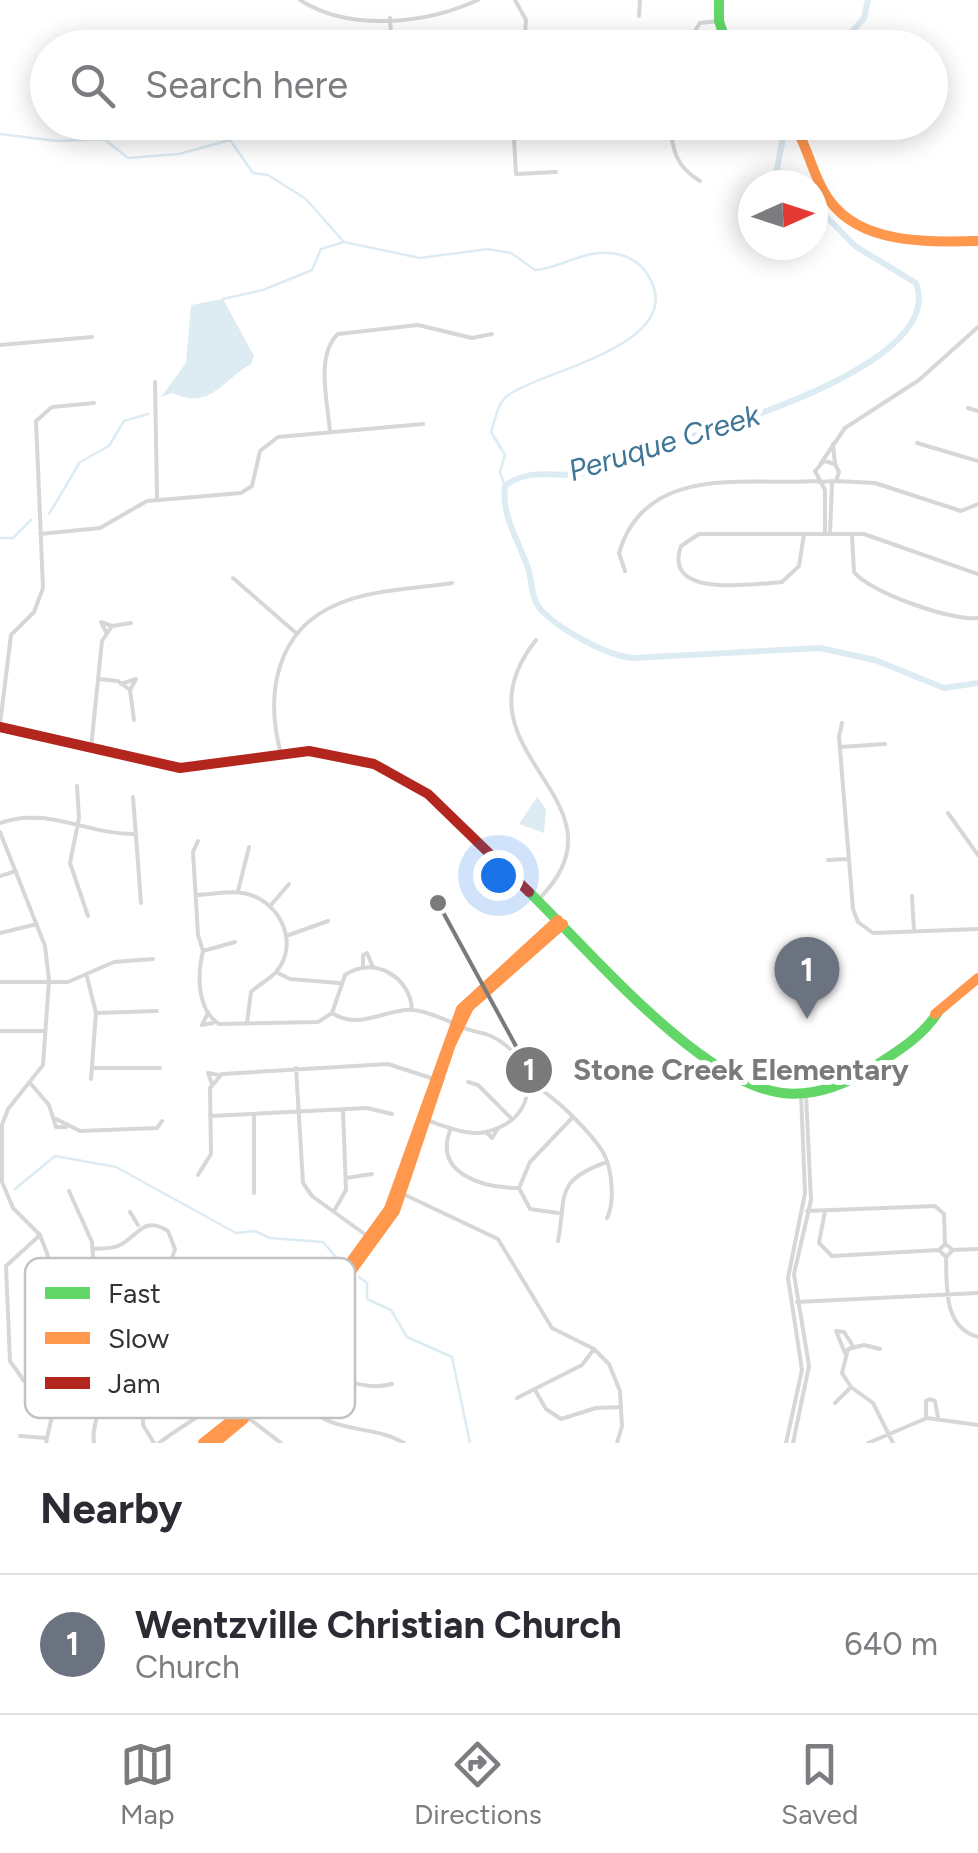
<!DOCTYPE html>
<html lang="en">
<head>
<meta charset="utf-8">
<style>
  :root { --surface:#fff; --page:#f7f7f7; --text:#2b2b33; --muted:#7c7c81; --line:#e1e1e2; --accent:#7a7a7a }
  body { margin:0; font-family:Figtree,sans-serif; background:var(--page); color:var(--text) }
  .compass { position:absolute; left:738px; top:170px; width:90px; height:90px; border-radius:50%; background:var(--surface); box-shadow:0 5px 25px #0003; rotate:87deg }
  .you { position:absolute; left:498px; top:875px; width:35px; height:35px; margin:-25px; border:8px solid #fff; border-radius:50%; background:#1a73e8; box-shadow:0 0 0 15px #1a73e833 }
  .badge { display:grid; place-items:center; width:65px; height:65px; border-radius:50%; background:var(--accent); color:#fff; font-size:32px; font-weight:700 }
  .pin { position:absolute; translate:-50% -82px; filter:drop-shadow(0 2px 5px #0008) }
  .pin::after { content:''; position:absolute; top:52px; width:35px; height:30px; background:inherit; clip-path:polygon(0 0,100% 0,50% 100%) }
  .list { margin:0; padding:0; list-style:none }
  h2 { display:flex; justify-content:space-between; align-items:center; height:130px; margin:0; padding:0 40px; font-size:42px }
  h2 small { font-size:32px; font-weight:400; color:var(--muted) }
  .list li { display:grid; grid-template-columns:65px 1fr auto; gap:30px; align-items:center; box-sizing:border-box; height:140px; padding:0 40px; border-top:2px solid var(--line) }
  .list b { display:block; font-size:38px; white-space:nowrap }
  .list p { margin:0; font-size:32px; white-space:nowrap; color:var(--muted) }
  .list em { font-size:32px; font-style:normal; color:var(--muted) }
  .icon { flex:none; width:55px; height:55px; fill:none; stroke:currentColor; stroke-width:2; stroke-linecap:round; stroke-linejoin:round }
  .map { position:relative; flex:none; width:978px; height:1443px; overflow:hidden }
  .search { position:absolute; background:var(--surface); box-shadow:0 5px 25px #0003; left:30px; right:30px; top:30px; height:110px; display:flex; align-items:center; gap:25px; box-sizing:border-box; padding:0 35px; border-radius:55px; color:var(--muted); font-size:38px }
  .sheet { height:270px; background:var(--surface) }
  nav { display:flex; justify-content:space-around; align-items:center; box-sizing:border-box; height:140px; border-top:2px solid var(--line); background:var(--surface); font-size:28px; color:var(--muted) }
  nav a { display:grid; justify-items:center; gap:5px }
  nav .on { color:var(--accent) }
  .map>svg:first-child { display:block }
  .water { fill:#ddebf3 }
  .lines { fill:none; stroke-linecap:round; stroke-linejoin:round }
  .stream { stroke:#ddebf3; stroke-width:2.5 }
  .river { stroke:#ddebf3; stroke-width:6 }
  .street { stroke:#d7d7d7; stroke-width:4 }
  .fast { stroke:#63d668; stroke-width:10 }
  .slow { stroke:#ff974d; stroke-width:10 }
  .jam { stroke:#b3261e; stroke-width:10 }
  .labels { text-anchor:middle; stroke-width:10; stroke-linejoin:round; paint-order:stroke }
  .water-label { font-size:30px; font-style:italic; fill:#3f7597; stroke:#fff }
  .key { fill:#fff; stroke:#c2c2c2; stroke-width:2.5 }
  .key-label { font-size:28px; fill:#333 }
  .leader { fill:none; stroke:#7a7a7a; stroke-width:4 }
  .callout-dot { fill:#7a7a7a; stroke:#fff; stroke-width:4 }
  .mark-label { font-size:30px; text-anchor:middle; font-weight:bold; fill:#fff }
  .callout-label { font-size:30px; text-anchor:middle; font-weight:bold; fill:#7a7a7a; stroke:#fff; stroke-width:10; stroke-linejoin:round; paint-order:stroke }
</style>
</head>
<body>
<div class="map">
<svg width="978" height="1443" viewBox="0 0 978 1443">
  <rect width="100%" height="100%" fill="#fff"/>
  <path class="water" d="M 223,299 L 254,356 L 251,364 C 223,379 211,411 173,393 L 161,397 L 186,363 L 191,305 Z
    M 537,797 L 546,809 L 544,833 L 519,824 Z"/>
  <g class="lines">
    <path class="stream" d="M 0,134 L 57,141 L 104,139 L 128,158 L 179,154 L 230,140 L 253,173 L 268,175 L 306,199 L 343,241
      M 223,299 L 263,290 L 312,270 L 321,249 L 344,242 L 420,258 L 488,249 L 511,253 L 535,270 C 561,268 581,251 609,253 C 625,254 639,261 648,275 C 692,346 536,371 506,397 C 497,405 495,421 491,432 L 505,455 L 500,472 L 505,486
      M 49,514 L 80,462 L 109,446 L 124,421 L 148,414
      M 0,538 L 13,538 L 31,520
      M 15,1189 L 55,1156 L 116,1167 L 236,1233 L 255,1231 L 270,1238 L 323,1242 L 341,1263
      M 359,1277 L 367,1283 L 367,1299 L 391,1310 L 407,1337 L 452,1357 L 470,1443"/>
    <path class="river" d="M 838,48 L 864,18 L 868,0
      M 786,122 L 777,169 L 791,185
      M 813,203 L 855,246 L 916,283 C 947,365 714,429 658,447 C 633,455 603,471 578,474 C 552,477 528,468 505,486 C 501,516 519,541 528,568 C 533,584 530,599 543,612 C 561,630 607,656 633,658 L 820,648 L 875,660 L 944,688 L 978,683"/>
    <path class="street" d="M 300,0 C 350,32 426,24 478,0
      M 515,0 L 526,20 L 524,48
      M 639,16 L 640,0
      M 390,18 L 392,48
      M 684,48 L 700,23 L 719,21
      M 513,122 L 516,174 L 556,172
      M 669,122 C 673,150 675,166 700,181
      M 604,138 L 669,124
      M 0,345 L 92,337
      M 155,382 L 157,497
      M 968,408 L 978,411
      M 330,432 C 328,403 315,355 338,334 L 418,325 L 472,338 L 492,334
      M 917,443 L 978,461
      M 833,444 L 835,464
      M 821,463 L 845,428 L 919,380 L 978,327
      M 836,481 L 875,483 L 961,511 L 978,504
      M 819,482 L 836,481 L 839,472 L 835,464 L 824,461 L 815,471 L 825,490 L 825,534
      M 40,534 L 100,528 L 147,501 L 241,493 L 252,486 L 260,451 L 278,437 L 423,424
      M 804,534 L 799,566 L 782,582 C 753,584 662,599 681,546 L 699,534 L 864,534 L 978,574
      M 830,534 L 832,484
      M 852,535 L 854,572 C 869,592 954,622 978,618
      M 625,571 L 619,553 C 646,462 747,486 818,481
      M 233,578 L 296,633
      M 106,632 L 101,622 L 112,626
      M 536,640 C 446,753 638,799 539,899
      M 99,679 L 118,681 L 130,690 L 134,720
      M 121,684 L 136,679 L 130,690
      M 842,723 L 839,737 L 853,909 L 858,922 L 873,933 L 978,929
      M 0,724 L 11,635 L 34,612 L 43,588 L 36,421 L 52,407 L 94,403
      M 840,747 L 885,744
      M 91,748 L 102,641 L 112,626 L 131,623
      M 281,754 C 265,695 275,630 338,604 C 372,589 416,589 452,583
      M 77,786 L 79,818 L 70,863 L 88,916
      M 133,797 L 141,903
      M 948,813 L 978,855
      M 0,823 C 47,806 88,835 136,834
      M 0,832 L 45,946 L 49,980 L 43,1065 L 8,1109 L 2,1125 L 2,1182 L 13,1208 L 40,1235 L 48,1256 L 57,1393 L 46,1443
      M 198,841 L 193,852 L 198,935 L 203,951
      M 828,860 L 848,859
      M 0,876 L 16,871
      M 238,891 L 249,847
      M 196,895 C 211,895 228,890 243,893 C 279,899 301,943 276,972 C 269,980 258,985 251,992 L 247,1023
      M 912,896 L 914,931
      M 271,905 L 289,884
      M 0,933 L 37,924
      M 286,936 L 328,921
      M 235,942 L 203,951 C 197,975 197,1010 219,1024 L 318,1022 L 332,1013 L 345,975 C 373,955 411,977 412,1010
      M 363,967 L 363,955 L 367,953 L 373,967
      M 276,972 L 290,979 L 339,983
      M 87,977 L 96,1013 L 91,1079
      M 0,982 L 68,982 L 114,962 L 153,959
      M 96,1013 L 157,1011
      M 332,1013 C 357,1029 379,1013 405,1010 C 420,1008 440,1018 454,1023
      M 207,1015 L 202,1025 L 213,1023
      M 0,1031 L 45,1031
      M 94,1068 L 160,1068
      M 296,1068 L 303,1183 L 312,1196 L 370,1238
      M 468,1082 L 478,1085 L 510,1117
      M 31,1084 L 49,1105 L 56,1127 L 66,1127
      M 212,1084 L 208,1073 L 219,1075
      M 530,1086 C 549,1088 596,1138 605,1156 C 612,1171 615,1203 607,1218
      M 254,1114 L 254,1193
      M 210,1116 L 367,1108 L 392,1114
      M 56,1119 L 80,1131 L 157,1128 L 162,1121
      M 426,1120 C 445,1126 466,1136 486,1132 C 542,1119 539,1059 491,1036 C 482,1032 472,1032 462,1027
      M 451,1128 C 432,1174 483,1188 519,1188
      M 486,1132 L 492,1138 L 497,1130
      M 198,1175 L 211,1154 L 210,1088 L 222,1074 L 388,1064 L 434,1079
      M 346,1178 L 372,1174
      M 69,1191 L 92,1242 L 98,1328 L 107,1343
      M 401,1193 L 498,1239 L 552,1328 L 594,1349 L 609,1364 L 620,1391 L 622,1426 L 617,1443
      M 334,1211 L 346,1190 L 343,1110
      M 807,1211 L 935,1206 L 944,1214 L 945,1244
      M 825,1211 L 819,1243 L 832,1256 L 939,1250 L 945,1244 L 953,1250 L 946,1257 L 939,1250
      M 130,1212 L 138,1225
      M 558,1213 L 530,1209 L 519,1188 L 530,1162 L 572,1118
      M 40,1235 L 6,1266 L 10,1361 L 24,1381 L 56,1385
      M 558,1241 C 567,1196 553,1181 607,1162
      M 953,1250 L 978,1249
      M 946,1257 C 947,1287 943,1327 978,1337
      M 167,1281 L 184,1285 L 170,1271
      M 52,1299 L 153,1288 L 165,1280 L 175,1249 L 168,1231 C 141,1215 139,1237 118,1246 C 111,1249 101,1248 93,1249
      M 797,1302 L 978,1293
      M 144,1335 L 143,1425 L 154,1443
      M 296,1346 C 326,1368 353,1394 392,1384
      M 338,1347 L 321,1360 L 304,1383 L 306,1405 C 333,1435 373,1424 404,1443
      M 880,1349 L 864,1345 L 848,1349 L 842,1373 L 851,1387 L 873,1403 L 893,1443
      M 845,1353 L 836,1331 L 844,1332 L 853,1346
      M 303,1390 L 294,1398 L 303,1399
      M 535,1390 L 546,1409 L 561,1419 L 596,1408 L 621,1407
      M 517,1398 L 582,1365 L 594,1349
      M 835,1403 L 851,1387
      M 246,1416 L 281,1443
      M 926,1418 L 926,1401 L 930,1399 L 935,1401 L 938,1417
      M 20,1436 L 46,1438
      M 94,1443 C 91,1428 100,1413 101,1397 C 103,1382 95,1356 106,1344 C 123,1325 185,1332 202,1347
      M 159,1443 C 177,1429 197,1418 215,1405 L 280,1316 L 284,1291 L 271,1278 L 255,1277 L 242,1286 L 236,1301 L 193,1361 L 190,1380 L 207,1411
      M 786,1443 L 802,1370 L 788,1278 L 805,1193 L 801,1094
      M 793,1443 L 809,1366 L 794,1274 L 811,1200 L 806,1094
      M 868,1443 L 927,1418 L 978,1425"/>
    <path class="fast" d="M 719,0 L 719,21 L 728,48
      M 529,892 C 588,949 700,1083 782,1093 C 816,1097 847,1084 875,1066 C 898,1051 923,1036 938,1012"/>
    <path class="slow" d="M 793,122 C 808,147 813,178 830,201 C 862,245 930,242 978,241
      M 935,1014 L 978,978
      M 203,1443 L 242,1412 L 389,1209 L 461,1009 L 558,920
      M 215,1443 L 243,1420 L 395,1211 L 451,1044 L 469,1007 L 563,924"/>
    <path class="jam" d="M 0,727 L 180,768 L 309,751 L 374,764 L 428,794 L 529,892"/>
  </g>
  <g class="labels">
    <g class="water-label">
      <text transform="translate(664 443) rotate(-17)" y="10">Peruque Creek</text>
    </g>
  </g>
  <rect x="25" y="1258" width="330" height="160" rx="15" class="key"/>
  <rect x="45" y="1287" width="45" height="12" fill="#63d668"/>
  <rect x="45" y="1332" width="45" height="12" fill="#ff974d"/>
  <rect x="45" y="1377" width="45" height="12" fill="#b3261e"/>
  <g class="key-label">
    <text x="108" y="1303">Fast</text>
    <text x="108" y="1348">Slow</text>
    <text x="108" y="1393">Jam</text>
  </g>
  <path class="leader" d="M438 903L529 1070"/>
  <g class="callout-dot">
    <circle cx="438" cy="903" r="10"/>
    <circle cx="529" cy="1070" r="25"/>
  </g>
  <g class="mark-label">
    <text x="529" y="1080">1</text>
  </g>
  <g class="callout-label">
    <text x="741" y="1080">Stone Creek Elementary</text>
  </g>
</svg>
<svg class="compass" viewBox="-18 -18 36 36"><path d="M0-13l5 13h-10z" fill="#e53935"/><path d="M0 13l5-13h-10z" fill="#7c7c81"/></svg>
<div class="you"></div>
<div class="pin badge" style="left:807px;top:1019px;background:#6b7280">1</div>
<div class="search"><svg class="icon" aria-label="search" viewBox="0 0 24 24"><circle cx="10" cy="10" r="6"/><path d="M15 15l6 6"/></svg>Search here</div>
</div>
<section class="sheet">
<h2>Nearby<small></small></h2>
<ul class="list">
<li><span class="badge" style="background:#6b7280">1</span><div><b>Wentzville Christian Church</b><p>Church</p></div><em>640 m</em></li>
</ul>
</section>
<nav>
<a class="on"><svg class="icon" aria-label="map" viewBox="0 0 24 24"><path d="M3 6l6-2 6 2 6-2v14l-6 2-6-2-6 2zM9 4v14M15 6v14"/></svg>Map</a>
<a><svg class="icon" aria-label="directions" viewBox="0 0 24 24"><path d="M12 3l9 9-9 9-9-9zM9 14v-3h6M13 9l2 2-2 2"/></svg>Directions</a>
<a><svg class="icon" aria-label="saved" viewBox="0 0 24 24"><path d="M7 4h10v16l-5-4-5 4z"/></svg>Saved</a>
</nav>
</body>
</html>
